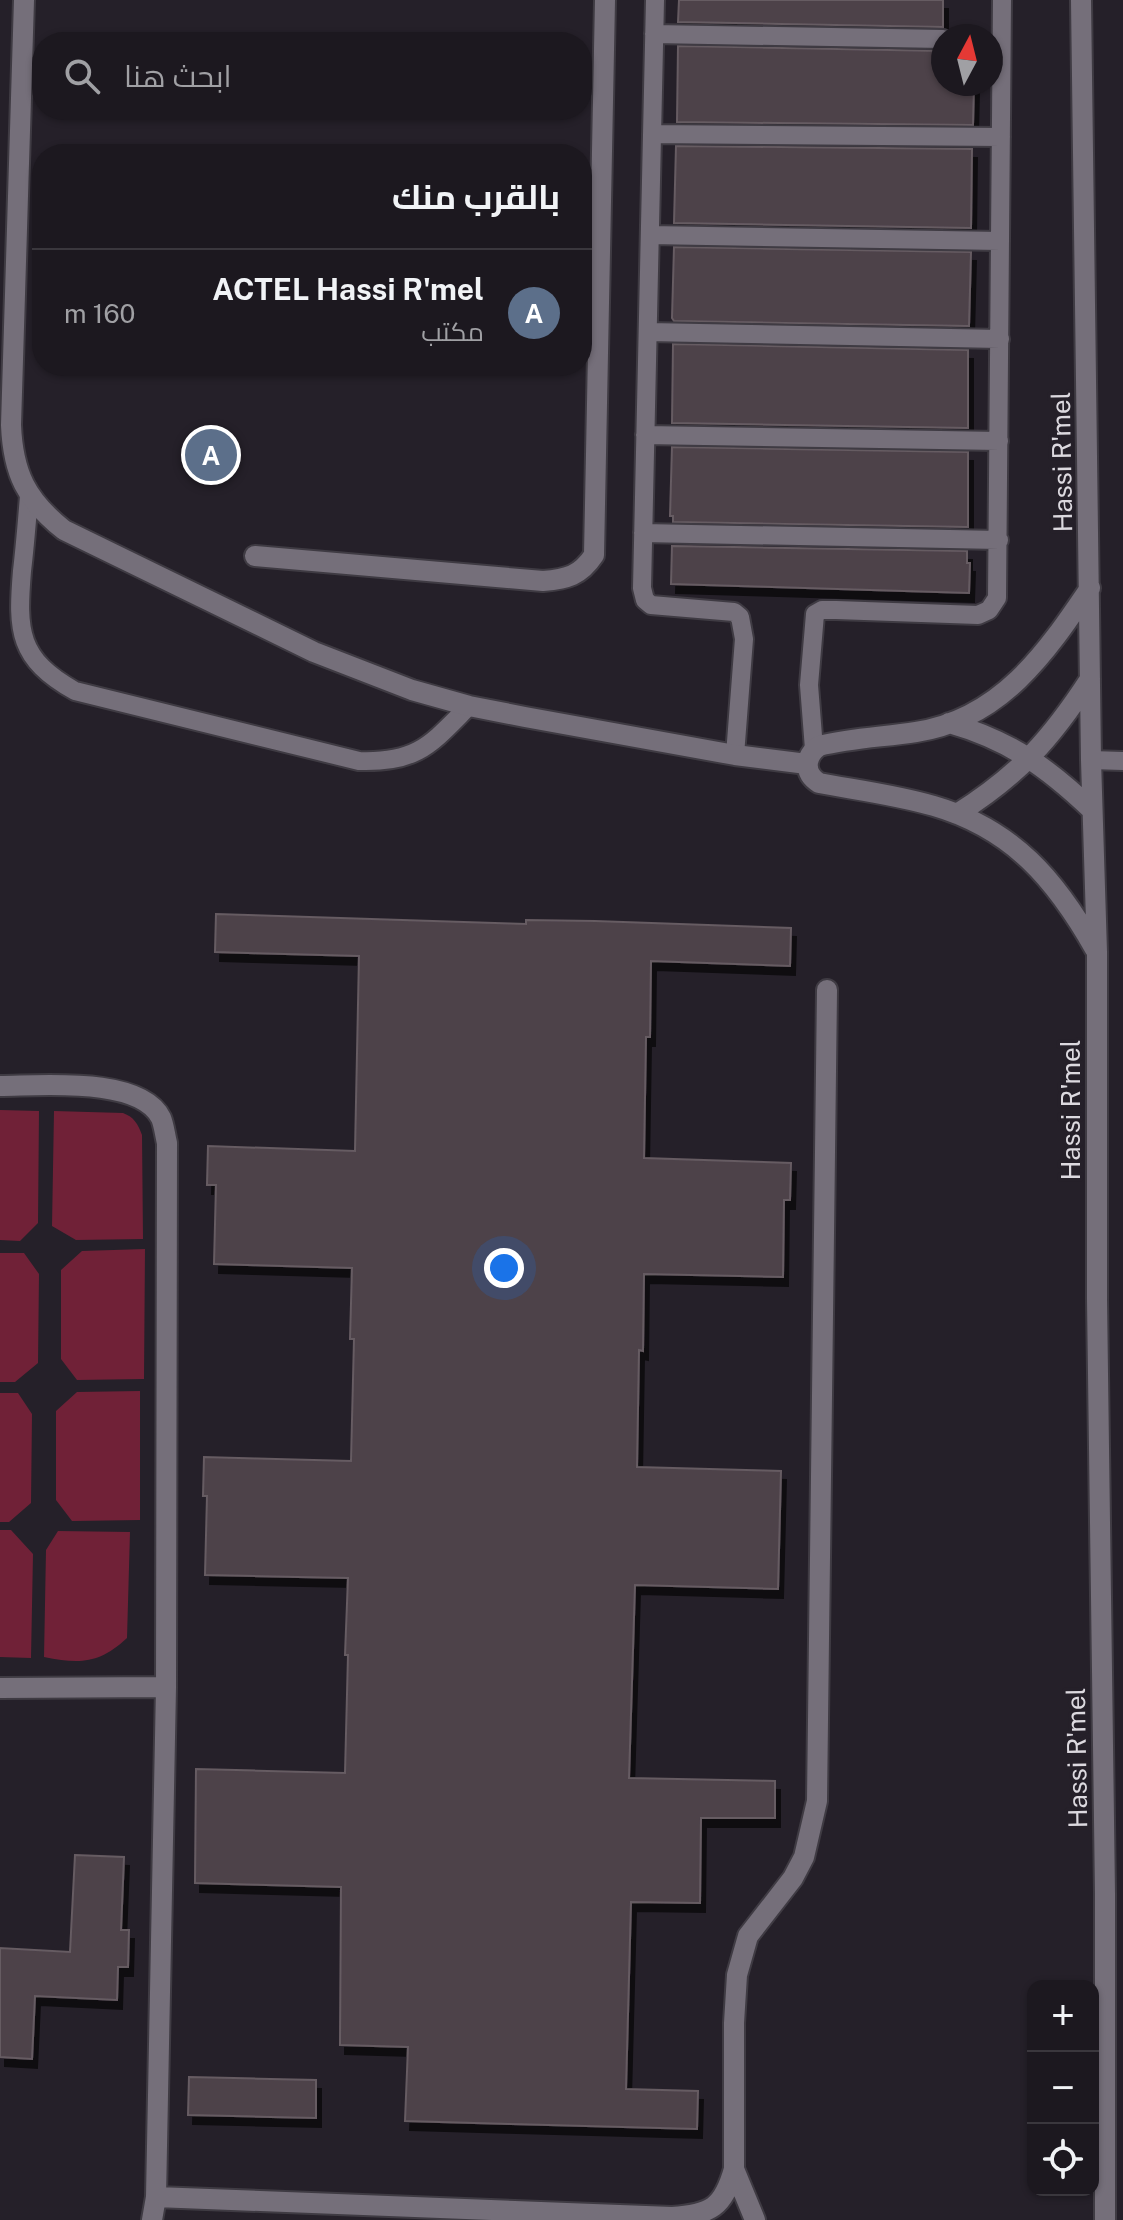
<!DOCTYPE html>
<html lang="ar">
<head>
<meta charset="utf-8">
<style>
  :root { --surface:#1c181f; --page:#252128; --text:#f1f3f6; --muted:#a0a0a4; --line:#3a373d; --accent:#2563eb }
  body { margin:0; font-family:"Public Sans",Cairo,sans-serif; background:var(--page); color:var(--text); direction:rtl }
  .controls { position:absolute; right:24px; bottom:24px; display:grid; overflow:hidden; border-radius:16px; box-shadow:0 2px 6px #0004 }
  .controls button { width:72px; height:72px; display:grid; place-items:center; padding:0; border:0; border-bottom:2px solid var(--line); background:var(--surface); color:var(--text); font:40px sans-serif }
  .compass { position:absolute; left:931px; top:24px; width:72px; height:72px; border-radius:50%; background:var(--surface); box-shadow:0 2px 6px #0004; rotate:7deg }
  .you { position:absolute; left:504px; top:1268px; width:28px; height:28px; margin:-20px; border:6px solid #fff; border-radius:50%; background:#1a73e8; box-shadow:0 0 0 12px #1a73e833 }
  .badge { display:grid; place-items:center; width:52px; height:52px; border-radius:50%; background:var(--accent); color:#fff; font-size:26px; font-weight:700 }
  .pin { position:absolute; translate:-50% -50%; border:4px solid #fff; box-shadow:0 2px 8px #0006 }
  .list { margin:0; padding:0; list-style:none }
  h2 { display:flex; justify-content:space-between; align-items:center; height:104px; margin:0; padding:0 32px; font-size:34px }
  h2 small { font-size:26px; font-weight:400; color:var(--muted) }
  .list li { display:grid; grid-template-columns:52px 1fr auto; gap:24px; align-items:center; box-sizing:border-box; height:128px; padding:0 32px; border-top:2px solid var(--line) }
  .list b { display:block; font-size:30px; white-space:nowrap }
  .list p { margin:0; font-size:26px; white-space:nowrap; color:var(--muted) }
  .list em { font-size:26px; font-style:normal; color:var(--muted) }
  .icon { flex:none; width:44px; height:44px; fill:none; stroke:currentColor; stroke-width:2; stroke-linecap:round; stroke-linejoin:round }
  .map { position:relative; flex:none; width:1123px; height:2220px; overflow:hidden; direction:ltr }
  .search { position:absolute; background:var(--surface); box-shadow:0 2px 6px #0004; left:32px; top:32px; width:560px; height:88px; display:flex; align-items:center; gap:20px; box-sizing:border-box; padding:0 28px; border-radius:32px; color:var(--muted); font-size:30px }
  .panel { position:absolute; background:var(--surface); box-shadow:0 2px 6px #0004; left:32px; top:144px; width:560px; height:232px; border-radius:32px; direction:rtl }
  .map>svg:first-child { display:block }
  .green { fill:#702137 }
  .building { fill:#4d424a; stroke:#665b62; stroke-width:2; filter:url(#shadow) }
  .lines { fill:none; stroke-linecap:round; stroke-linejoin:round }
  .lane-casing { stroke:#3f3b43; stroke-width:22 }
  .street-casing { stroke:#3f3b43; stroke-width:24 }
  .secondary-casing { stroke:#3f3b43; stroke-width:24 }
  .lane { stroke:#756f7a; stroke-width:18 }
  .street { stroke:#756f7a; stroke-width:20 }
  .secondary { stroke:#756f7a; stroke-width:20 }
  .labels { text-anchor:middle; stroke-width:7; stroke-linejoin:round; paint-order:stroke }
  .street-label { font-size:26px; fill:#dcd9df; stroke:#252029 }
</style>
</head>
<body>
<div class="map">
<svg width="1123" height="2220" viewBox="0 0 1123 2220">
  <defs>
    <filter id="shadow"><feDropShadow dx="5" dy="9" stdDeviation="0" flood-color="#0009"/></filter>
  </defs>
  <rect width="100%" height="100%" fill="#252029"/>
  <path class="green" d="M 0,1110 L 39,1111 L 38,1223 L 20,1241 L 0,1240 Z
    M 54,1111 L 123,1113 C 134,1117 138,1124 142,1135 L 143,1239 L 76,1240 L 52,1226 Z
    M 145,1249 L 144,1379 L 77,1380 L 61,1359 L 61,1270 L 82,1251 Z
    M 0,1253 L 24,1253 L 39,1274 L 38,1363 L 15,1382 L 0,1382 Z
    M 140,1391 L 140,1520 L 72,1521 L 56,1500 L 56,1411 L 77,1392 Z
    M 0,1393 L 18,1393 L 32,1414 L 31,1503 L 9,1522 L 0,1522 Z
    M 0,1530 L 11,1530 L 33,1554 L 31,1658 L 0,1657 Z
    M 58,1531 L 130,1532 L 127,1638 C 99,1664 80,1664 44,1657 L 46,1550 Z"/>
  <path class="building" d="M 679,0 L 943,0 L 943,27 L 678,22 Z
    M 678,46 L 943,51 L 943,84 L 974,84 L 973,125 L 677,122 Z
    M 676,146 L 972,149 L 971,228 L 674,223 Z
    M 674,247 L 971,252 L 969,326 L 674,321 L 672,318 Z
    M 673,344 L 968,350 L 968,428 L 672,423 Z
    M 672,447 L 968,452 L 968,527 L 673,522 L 673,516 L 670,516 Z
    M 672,546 L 967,551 L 967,563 L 970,563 L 969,593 L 671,584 Z
    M 216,914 L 526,924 L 526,920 L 595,921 L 791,928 L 790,966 L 651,961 L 650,1037 L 646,1037 L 644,1158 L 791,1163 L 790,1200 L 784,1200 L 783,1277 L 644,1274 L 643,1351 L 639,1350 L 637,1467 L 781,1471 L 778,1589 L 635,1585 L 629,1778 L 775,1781 L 775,1818 L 701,1818 L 700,1903 L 631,1902 L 626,2089 L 698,2091 L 697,2129 L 405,2121 L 408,2047 L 340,2045 L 341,1887 L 195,1883 L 196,1769 L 345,1773 L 348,1655 L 345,1655 L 348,1578 L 205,1575 L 207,1496 L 203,1496 L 204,1457 L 351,1461 L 354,1339 L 350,1339 L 352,1268 L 214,1264 L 216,1185 L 207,1185 L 208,1146 L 355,1151 L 359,956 L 215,952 Z
    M 75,1855 L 124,1857 L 121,1930 L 129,1930 L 128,1967 L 118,1967 L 117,2000 L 35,1996 L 32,2059 L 0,2057 L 0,1948 L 70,1952 Z
    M 189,2077 L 316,2080 L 316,2118 L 188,2115 Z"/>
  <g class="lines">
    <defs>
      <path id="lane" d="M 655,0 L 642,588 L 645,600 L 651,605 L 734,612 L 740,617 L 744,639 L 735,755
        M 654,34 L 943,39
        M 652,134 L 1001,137
        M 650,235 L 1000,241
        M 648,332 L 1000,339
        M 645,435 L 999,441
        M 29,496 C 27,521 25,546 22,571 C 17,631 18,659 75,691 L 359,761 C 418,763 431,744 469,706
        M 643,533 L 999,540
        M 814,749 L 809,685 L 815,614 L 822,610 L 836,610 L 978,615 L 989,610 L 997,598 L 1002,0
        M 1091,760 L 1123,761"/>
      <path id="street" d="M 255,556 L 543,581 C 567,579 580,576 594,555 L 605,0
        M 0,1086 C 40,1086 140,1076 161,1118 C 164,1125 165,1135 167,1143 L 166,1687 L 156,2197 L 152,2220
        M 0,1688 L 166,1687
        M 734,2169 L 755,2220
        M 156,2197 L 672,2217 C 711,2214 723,2208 734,2169 L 734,2023 L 737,1975 L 748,1936 L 793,1878 L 804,1857 L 817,1801 L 827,990"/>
      <path id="secondary" d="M 24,0 L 11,425 C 13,473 26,500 64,530 L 314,652 L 412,690 L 469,706 L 525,717 L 735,755 L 807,764
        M 1081,0 L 1091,760 L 1097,952 L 1097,1299 L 1105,1894 L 1105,2220
        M 1090,588 C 1046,653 1001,719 916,732 C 884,737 851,738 819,746 C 805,756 803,773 819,783 C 857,790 897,795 934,806 C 1013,829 1056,880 1095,949
        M 949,723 C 1009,740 1047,767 1092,810
        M 957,814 C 1019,775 1051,739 1090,679"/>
    </defs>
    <use href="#lane" class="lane-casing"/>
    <use href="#street" class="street-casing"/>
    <use href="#secondary" class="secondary-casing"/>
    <use href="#lane" class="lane"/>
    <use href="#street" class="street"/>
    <use href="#secondary" class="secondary"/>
  </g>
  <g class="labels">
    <g class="street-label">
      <text transform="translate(1062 462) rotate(-91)" y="9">Hassi R'mel</text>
      <text transform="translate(1071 1110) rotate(-90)" y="9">Hassi R'mel</text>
      <text transform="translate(1077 1758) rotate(-91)" y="9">Hassi R'mel</text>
    </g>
  </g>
</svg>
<div class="controls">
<button>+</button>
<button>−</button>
<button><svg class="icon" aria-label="locate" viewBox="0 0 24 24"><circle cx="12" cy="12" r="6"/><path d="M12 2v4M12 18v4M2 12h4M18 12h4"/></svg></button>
</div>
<svg class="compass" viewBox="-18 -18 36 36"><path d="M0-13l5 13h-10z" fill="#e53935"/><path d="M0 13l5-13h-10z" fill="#a0a0a4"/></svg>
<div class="you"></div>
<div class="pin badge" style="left:211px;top:455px;background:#5c6f8a">A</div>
<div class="search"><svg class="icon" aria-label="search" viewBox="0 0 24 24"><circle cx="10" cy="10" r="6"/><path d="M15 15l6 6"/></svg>ابحث هنا</div>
<section class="panel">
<h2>بالقرب منك<small></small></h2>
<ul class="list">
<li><span class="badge" style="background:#5c6f8a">A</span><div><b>ACTEL Hassi R'mel</b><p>مكتب</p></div><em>160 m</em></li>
</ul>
</section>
</div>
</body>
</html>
